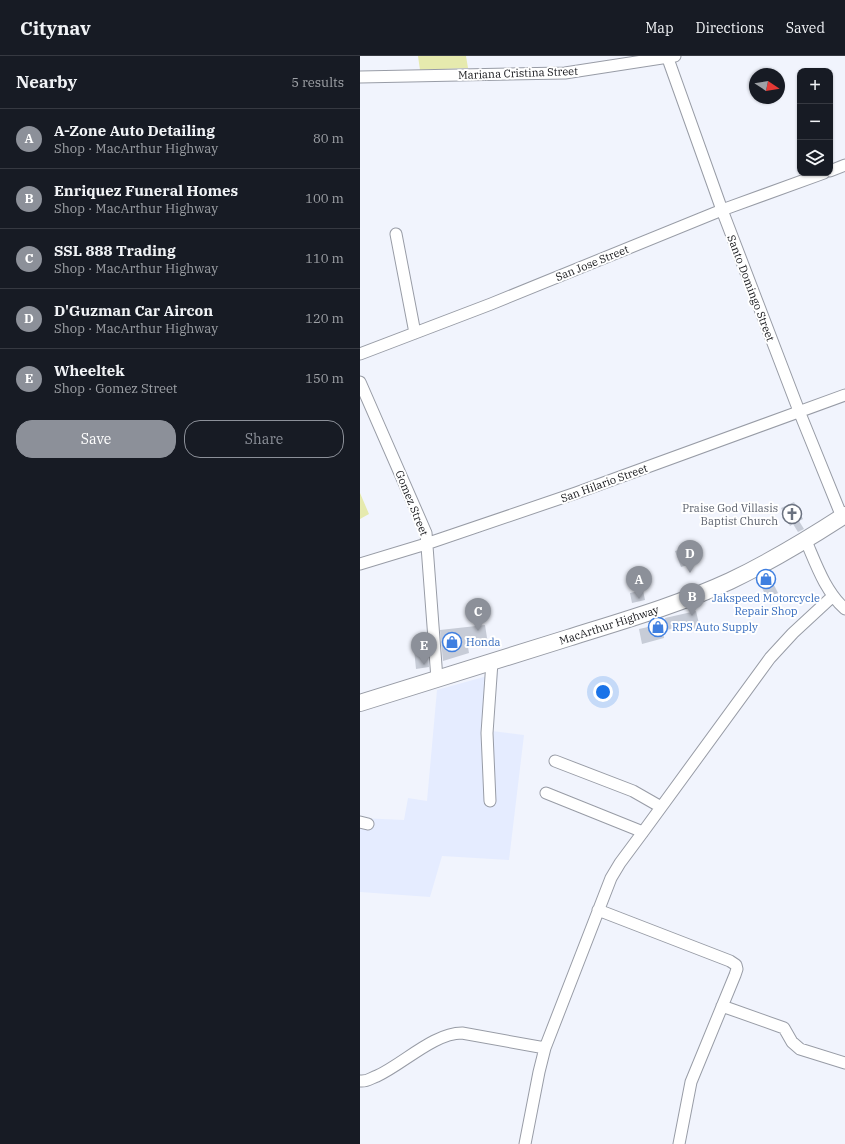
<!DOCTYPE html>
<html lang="en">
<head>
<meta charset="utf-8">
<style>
  :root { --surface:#171b24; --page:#20242c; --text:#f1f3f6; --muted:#9ea1a6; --line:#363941; --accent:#8c9099 }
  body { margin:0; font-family:"IBM Plex Serif",serif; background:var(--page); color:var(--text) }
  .controls { position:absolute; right:12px; top:12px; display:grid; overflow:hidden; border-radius:8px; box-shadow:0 1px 3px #0004 }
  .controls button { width:36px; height:36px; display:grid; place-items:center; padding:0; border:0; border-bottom:1px solid var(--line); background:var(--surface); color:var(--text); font:20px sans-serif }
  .compass { position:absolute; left:389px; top:12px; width:36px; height:36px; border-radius:50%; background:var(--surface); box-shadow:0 1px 3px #0004; rotate:102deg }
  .you { position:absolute; left:243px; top:636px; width:14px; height:14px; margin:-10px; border:3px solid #fff; border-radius:50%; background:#1a73e8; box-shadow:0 0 0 6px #1a73e833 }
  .badge { display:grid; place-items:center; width:26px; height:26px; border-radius:50%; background:var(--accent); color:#fff; font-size:13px; font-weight:700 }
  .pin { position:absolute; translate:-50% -33px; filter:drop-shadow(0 1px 2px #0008) }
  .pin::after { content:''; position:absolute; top:21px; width:14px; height:12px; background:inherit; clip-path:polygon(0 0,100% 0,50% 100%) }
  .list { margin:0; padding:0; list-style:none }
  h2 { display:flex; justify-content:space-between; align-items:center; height:52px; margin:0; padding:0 16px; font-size:17px }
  h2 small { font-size:13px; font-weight:400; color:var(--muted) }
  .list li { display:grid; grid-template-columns:26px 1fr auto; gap:12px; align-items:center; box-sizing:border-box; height:60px; padding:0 16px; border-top:1px solid var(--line) }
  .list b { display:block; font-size:15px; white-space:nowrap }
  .list p { margin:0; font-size:13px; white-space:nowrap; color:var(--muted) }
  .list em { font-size:13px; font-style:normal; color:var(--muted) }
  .actions { display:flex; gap:8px; padding:12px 16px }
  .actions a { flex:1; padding:9px 0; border:1px solid var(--accent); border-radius:16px; text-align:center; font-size:14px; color:var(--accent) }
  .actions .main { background:var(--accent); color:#fff }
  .icon { flex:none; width:22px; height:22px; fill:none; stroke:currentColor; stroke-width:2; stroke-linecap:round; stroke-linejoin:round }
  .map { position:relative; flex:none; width:485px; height:1088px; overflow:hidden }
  header { display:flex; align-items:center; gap:24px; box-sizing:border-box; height:56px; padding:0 20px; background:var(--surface); border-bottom:1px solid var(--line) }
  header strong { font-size:19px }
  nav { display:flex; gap:22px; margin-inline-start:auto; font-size:14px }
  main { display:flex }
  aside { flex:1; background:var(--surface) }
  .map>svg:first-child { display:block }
  .built { fill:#e5ecff }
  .green { fill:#e6eaae }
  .building { fill:#c7ccd7 }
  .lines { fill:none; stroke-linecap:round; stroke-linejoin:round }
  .minor-casing { stroke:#989ca6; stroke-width:13 }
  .highway-casing { stroke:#989ca6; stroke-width:18 }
  .minor { stroke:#fff; stroke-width:11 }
  .highway { stroke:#fff; stroke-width:16 }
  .labels { text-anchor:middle; stroke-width:4; stroke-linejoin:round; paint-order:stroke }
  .street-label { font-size:11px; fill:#15161a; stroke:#fff }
  .worship-label { font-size:11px; fill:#5b616d; stroke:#fff; text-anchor:end }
  .shop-label { font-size:11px; fill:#366cbe; stroke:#fff; text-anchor:start }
</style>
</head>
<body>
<header>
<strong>Citynav</strong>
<nav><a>Map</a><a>Directions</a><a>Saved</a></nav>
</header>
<main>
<aside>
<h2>Nearby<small>5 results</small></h2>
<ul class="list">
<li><span class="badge">A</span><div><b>A-Zone Auto Detailing</b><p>Shop · MacArthur Highway</p></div><em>80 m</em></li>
<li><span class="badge">B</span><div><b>Enriquez Funeral Homes</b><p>Shop · MacArthur Highway</p></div><em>100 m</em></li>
<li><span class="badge">C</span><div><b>SSL 888 Trading</b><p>Shop · MacArthur Highway</p></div><em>110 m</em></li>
<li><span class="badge">D</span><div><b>D'Guzman Car Aircon</b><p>Shop · MacArthur Highway</p></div><em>120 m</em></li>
<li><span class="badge">E</span><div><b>Wheeltek</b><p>Shop · Gomez Street</p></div><em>150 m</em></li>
</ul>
<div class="actions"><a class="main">Save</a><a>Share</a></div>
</aside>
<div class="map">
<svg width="485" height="1088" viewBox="0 0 485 1088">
  <rect width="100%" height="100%" fill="#f1f4fd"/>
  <path class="built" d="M 138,617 L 132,675 L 164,679 L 149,804 L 82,800 L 70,841 L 0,836 L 0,762 L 44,764 L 48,742 L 67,745 L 77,634 Z"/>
  <path class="green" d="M 58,0 L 106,0 L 108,12 L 60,14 Z
    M 0,437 L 9,458 L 0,463 Z"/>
  <path class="building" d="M 434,446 L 443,463 L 439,465 L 444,473 L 438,476 L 433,468 L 430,470 L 421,452 Z
    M 325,492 L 331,508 L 321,511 L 315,495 Z
    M 409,519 L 418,537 L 407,542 L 398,524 Z
    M 283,534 L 285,544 L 272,547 L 270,537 Z
    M 336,555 L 340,572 L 331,574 L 330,568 L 303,575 L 304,582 L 282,588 L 279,573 L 306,567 L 305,562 Z
    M 125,569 L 128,588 L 108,591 L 109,597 L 83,605 L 80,574 Z
    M 68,591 L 69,611 L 56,613 L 54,593 Z"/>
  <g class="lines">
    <defs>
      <path id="minor" d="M 307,0 L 362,154 L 439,355 L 482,461
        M 0,21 L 205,17 L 315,0
        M 470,115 L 485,109
        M 36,178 L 55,277
        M 0,298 L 131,248 L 362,154 L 464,117
        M 0,326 L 66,477 L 77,623
        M 446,485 C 456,508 465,535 485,553
        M 0,508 L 66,488 L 216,437 L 485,339
        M 195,705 L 273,735 L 301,751
        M 186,737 L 283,776
        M 130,745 L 127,677 L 132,606
        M 0,766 L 8,768
        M 238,854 L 370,905 L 376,909 L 377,913 L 375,919 L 331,1026 L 319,1088
        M 362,950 L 424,972 L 432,986 L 440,993 L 485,1007
        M 0,1025 C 7,1026 11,1022 17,1020 C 43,1008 74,977 102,977 L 185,992
        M 165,1088 L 179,1016 L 185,992 L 251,822 L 260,807 L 283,776 L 410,602 L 433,577 L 473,540"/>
      <path id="highway" d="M 0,647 C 69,626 138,604 208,582 C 262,565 318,549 370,525 C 410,506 448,483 485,459"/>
    </defs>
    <use href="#minor" class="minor-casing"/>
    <use href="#highway" class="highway-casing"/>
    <use href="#minor" class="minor"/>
    <use href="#highway" class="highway"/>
  </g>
  <defs>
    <symbol id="church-ring" viewBox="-11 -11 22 22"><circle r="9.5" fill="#fff" stroke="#6b7280" stroke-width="1.5"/><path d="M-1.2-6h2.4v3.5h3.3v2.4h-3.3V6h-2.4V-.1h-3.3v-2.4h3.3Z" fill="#6b7280"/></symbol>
    <symbol id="shop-ring" viewBox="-11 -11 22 22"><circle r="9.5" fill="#fff" stroke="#3f7fe0" stroke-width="1.5"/><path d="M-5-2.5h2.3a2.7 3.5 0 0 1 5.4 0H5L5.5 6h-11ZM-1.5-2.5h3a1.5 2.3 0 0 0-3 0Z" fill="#3f7fe0"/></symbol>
  </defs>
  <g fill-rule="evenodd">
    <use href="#church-ring" x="421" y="447" width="22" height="22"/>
    <use href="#shop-ring" x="395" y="512" width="22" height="22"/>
    <use href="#shop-ring" x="287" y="560" width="22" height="22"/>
    <use href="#shop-ring" x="81" y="575" width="22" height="22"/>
  </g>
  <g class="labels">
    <g class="street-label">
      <text transform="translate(158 17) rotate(-2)" y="4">Mariana Cristina Street</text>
      <text transform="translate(232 207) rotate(-22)" y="4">San Jose Street</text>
      <text transform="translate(391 232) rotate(69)" y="4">Santo Domingo Street</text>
      <text transform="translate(244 427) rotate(-20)" y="4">San Hilario Street</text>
      <text transform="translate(52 447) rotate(68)" y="4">Gomez Street</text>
      <text transform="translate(249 569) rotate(-18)" y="4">MacArthur Highway</text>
    </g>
    <g class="worship-label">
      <text x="418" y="456">Praise God Villasis<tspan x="418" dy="13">Baptist Church</tspan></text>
    </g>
    <g class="shop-label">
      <text x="406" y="546" text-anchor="middle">Jakspeed Motorcycle<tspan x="406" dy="13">Repair Shop</tspan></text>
      <text x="312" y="575">RPS Auto Supply</text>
      <text x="106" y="590">Honda</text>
    </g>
  </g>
</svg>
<div class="controls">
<button>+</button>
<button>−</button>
<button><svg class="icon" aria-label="layers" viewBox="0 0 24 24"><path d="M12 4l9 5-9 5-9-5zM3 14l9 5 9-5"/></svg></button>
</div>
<svg class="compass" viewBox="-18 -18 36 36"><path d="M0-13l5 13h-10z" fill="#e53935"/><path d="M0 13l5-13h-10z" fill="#9ea1a6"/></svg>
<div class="you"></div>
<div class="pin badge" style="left:279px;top:543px">A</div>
<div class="pin badge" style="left:332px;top:560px">B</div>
<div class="pin badge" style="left:118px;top:575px">C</div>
<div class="pin badge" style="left:330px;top:517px">D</div>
<div class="pin badge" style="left:64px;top:609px">E</div>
</div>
</main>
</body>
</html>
